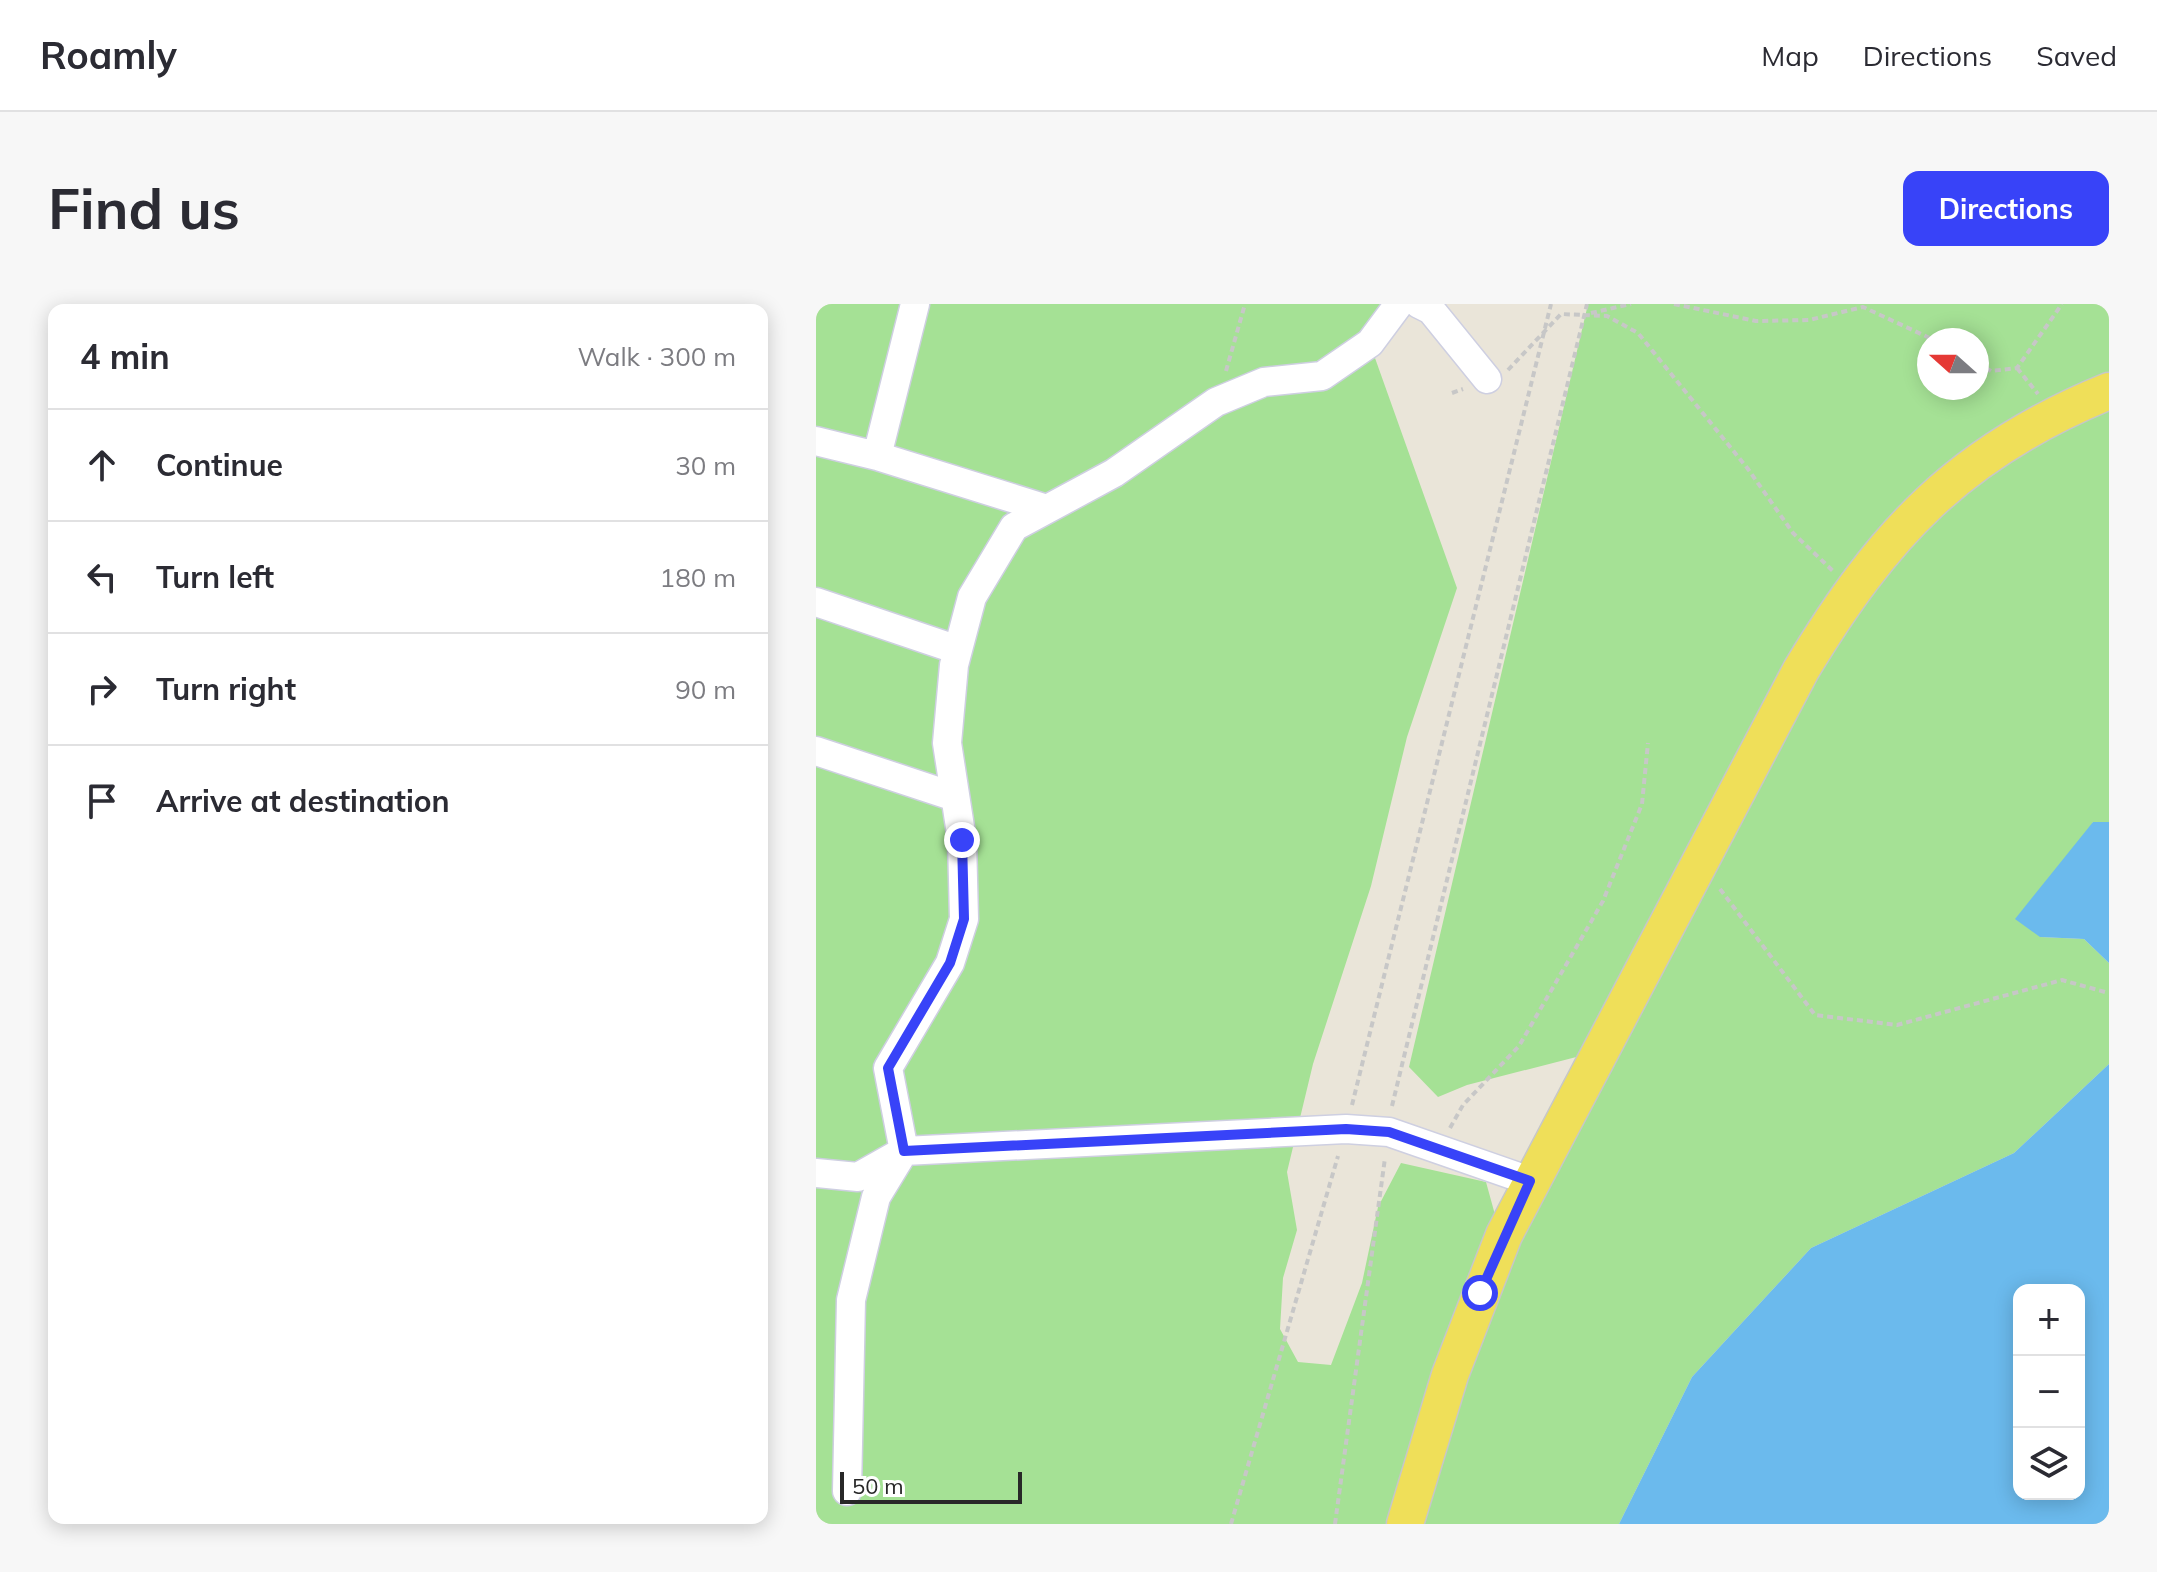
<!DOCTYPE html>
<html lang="en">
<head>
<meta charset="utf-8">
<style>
  :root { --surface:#fff; --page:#f7f7f7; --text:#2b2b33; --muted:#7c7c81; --line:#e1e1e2; --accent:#3843f8 }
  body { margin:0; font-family:Mulish,sans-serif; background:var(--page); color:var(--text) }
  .controls { position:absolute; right:24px; bottom:24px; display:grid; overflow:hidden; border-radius:16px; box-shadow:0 4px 20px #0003 }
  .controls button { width:72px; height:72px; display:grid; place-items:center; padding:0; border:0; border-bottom:2px solid var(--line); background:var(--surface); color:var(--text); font:40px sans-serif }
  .compass { position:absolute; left:1101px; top:24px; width:72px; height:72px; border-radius:50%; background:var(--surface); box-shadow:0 4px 20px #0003; rotate:291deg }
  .scale { position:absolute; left:24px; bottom:20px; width:182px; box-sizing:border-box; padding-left:8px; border:4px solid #282828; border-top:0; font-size:22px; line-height:28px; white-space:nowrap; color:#282828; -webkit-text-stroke:6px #fff; paint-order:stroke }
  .stop { position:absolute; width:24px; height:24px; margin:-18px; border:6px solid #3843f8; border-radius:50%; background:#fff }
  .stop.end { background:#3843f8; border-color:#fff; box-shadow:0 2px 8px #0008 }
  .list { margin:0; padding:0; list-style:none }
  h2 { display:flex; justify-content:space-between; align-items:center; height:104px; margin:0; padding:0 32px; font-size:34px }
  h2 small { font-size:26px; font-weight:400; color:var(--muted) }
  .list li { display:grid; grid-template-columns:52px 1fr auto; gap:24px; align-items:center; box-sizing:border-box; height:112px; padding:0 32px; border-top:2px solid var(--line) }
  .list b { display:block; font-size:30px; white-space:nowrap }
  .list em { font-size:26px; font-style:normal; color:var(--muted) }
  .icon { flex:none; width:44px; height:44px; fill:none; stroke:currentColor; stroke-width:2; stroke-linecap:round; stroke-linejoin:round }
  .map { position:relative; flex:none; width:1293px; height:1220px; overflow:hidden; border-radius:16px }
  header { display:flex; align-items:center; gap:48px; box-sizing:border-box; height:112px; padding:0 40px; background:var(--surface); border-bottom:2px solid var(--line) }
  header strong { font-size:38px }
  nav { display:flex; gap:44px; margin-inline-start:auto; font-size:28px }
  .intro { display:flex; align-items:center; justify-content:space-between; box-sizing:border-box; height:192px; padding:0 48px }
  h1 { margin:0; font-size:56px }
  .button { padding:20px 36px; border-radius:16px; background:var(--accent); color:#fff; font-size:28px; font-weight:700 }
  main { display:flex; gap:48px; padding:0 48px }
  aside { flex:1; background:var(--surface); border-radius:16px; box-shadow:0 4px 20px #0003 }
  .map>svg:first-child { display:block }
  .green { fill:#a5e195; fill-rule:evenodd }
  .water { fill:#6bbaed; fill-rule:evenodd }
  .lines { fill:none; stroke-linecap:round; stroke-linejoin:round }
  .minor-casing { stroke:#cecfe1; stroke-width:31 }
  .major-casing { stroke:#c7c7c7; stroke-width:39 }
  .path { stroke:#c7c7c7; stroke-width:4; stroke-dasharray:6 4; stroke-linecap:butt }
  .minor { stroke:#fff; stroke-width:28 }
  .major { stroke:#efdf59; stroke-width:36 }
  .route { stroke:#3843f8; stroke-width:10 }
</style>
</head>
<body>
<header>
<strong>Roamly</strong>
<nav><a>Map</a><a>Directions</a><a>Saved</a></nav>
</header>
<div class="intro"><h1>Find us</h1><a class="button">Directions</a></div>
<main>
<aside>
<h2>4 min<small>Walk · 300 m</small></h2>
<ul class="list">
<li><svg class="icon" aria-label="ahead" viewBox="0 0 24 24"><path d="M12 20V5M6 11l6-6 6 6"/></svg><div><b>Continue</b></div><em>30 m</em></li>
<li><svg class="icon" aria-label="left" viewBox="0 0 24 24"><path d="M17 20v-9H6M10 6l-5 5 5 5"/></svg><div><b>Turn left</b></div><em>180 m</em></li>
<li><svg class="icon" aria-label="right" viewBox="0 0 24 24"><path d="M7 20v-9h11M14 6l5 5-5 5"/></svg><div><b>Turn right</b></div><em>90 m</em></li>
<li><svg class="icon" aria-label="arrive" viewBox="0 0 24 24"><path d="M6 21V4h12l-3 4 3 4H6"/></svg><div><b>Arrive at destination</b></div></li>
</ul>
</aside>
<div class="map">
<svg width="1293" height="1220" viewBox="0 0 1293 1220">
  <rect width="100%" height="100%" fill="#eae5d9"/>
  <path class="green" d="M 0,0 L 583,0 L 554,40 L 641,284 L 591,433 L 555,582 L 497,760 L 471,868 L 481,926 L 467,974 L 464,1025 L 482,1058 L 515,1061 L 546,979 L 562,903 L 585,859 L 670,878 L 681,918 L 578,1220 L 0,1220 Z
    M 772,0 L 1293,0 L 1293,75 L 1108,186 L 768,751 L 651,781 L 622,793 L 593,763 ZM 1113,36 L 1161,36 L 1161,84 L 1113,84 Z
    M 1293,100 L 1293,518 L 1277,518 L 1224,633 L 1268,635 L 1293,659 L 1293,760 L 1198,849 L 995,944 L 876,1073 L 803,1220 L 600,1220 L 675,991 L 994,372 L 1087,240 L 1194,150 Z"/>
  <path class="water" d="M 1277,518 L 1293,518 L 1293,659 L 1268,635 L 1224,633 L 1199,615 Z
    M 1293,760 L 1293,1220 L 803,1220 L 876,1073 L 995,944 L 1198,849 ZM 1203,986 L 1263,986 L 1263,1190 L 1203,1190 Z"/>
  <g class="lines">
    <defs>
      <path id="minor" d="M 603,0 L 615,6 L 671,75
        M 0,137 L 61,152 L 231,205
        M 61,152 L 99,0
        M 0,298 L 142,346
        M 0,447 L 139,493
        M 0,869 L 42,873 L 88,847 L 530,825 L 573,828 L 714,877
        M 31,1187 L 35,996 L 60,893 L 88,847 L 72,764 L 134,659 L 148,615 L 146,536 L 131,439 L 138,361 L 156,293 L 198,223 L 298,169 L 400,98 L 448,78 L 506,72 L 554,39 L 583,0"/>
      <path id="major" d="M 589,1220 L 634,1071 L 688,931 L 985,366 C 1067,230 1143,148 1293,87"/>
    </defs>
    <use href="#minor" class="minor-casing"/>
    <use href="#major" class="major-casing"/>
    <path class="path" d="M 858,0 L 940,17 L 993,16 L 1047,3 L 1118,36
      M 775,9 L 815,0
      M 1161,59 L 1175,67 L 1201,64 L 1246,0
      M 1201,64 L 1222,90
      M 692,66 L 745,10 L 791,12 L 822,29 L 932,165 L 977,229 L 1017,267
      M 410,67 L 429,0
      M 636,89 L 647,85
      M 904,585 L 999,711 L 1081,721 L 1246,676 L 1289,688
      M 536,801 L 735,0
      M 576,802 L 771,0
      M 634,824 L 647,801 L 703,742 L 787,597 L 826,500 L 832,439
      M 415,1220 L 522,852
      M 519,1220 L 569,854"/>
    <use href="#minor" class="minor"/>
    <use href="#major" class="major"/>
  </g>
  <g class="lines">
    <path class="route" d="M 146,536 L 148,615 L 134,659 L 72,764 L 88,847 L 530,825 L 573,828 L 714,877 L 664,989"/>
  </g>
</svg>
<div class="controls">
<button>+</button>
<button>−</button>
<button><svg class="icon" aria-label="layers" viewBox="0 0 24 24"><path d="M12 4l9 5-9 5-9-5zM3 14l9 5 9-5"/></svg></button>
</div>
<svg class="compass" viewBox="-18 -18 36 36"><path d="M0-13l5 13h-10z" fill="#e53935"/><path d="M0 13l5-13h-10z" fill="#7c7c81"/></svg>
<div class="scale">50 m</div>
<div class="stop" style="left:664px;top:989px"></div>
<div class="stop end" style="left:146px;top:536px"></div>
</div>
</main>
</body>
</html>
